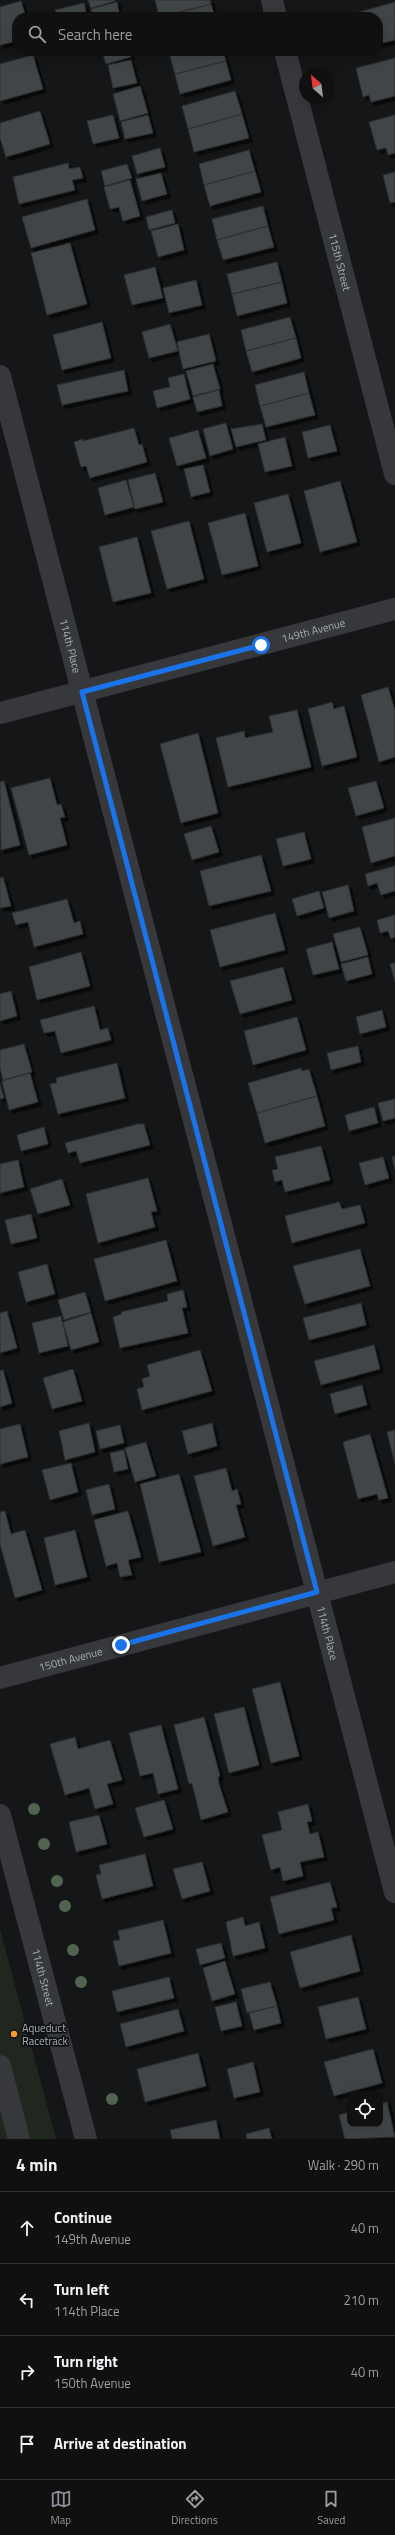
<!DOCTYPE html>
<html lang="en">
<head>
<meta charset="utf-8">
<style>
  :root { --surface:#101011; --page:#19191a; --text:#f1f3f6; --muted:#9c9d9f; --line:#303031; --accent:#8c9099 }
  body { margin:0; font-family:"Titillium Web",sans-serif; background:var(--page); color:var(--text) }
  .controls { position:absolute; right:12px; bottom:12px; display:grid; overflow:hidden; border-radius:8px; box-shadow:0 4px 16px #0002 }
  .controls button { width:36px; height:36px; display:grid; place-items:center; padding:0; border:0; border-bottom:1px solid var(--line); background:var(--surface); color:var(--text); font:20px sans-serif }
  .compass { position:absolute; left:299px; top:68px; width:36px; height:36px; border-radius:50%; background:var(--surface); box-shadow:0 4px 16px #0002; rotate:332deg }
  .stop { position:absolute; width:12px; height:12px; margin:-9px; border:3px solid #1a73e8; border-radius:50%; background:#fff }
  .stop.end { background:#1a73e8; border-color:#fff; box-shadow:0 1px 4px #0008 }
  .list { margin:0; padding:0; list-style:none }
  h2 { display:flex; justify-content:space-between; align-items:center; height:52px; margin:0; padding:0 16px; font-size:17px }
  h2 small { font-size:13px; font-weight:400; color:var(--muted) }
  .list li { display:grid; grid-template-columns:26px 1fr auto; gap:12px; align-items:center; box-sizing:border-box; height:72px; padding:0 16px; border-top:1px solid var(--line) }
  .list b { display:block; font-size:15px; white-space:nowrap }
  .list p { margin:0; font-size:13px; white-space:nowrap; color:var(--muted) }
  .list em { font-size:13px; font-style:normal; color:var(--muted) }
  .icon { flex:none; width:22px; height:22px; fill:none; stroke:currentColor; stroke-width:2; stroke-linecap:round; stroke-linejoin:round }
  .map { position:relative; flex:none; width:395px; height:2139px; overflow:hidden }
  .search { position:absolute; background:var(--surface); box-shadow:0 4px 16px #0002; left:12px; right:12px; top:12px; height:44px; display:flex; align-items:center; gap:10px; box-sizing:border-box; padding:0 14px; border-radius:16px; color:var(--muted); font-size:15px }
  .sheet { height:340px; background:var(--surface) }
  nav { display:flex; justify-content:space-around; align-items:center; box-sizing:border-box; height:56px; border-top:1px solid var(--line); background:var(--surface); font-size:11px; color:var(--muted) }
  nav a { display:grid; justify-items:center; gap:2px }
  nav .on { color:var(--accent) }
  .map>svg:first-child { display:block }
  .green { fill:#1f271f }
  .building { fill:#414447; stroke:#2f3033; filter:url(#shadow) }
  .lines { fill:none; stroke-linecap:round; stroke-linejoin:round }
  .minor { stroke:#36383c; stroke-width:22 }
  .tree { fill:#506450 }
  .route { stroke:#1a73e8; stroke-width:5 }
  .poi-dot { fill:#f59830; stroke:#101112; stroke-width:1.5 }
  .labels { text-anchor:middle; stroke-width:3.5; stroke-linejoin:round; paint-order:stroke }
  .street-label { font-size:11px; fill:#a7aeb8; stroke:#101112 }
  .poi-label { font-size:11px; fill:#a7aeb8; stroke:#101112; text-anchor:start }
</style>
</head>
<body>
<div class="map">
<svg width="395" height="2139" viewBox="0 0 395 2139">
  <defs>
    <filter id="shadow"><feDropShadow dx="3.5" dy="3.5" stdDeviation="0" flood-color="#0009"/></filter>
  </defs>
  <rect width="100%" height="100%" fill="#151617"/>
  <path class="green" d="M 0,1929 L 56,2139 L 0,2139 Z"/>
  <path class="building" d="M 88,0 L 115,0 L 115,1 L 91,8 Z
    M 155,0 L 210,0 L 211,4 L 159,17 Z
    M 21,1 L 26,17 L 17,17 L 17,41 L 0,45 L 0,7 Z
    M 117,2 L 120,17 L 93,17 L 91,9 Z
    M 395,2 L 395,40 L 378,44 L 378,17 L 342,17 Z
    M 84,3 L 87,17 L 57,17 L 55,10 Z
    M 211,4 L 215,17 L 164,17 Z
    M 102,51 L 129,51 L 131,57 L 106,64 Z
    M 176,51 L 223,51 L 226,61 L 175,74 L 169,53 Z
    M 33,55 L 43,89 L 0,101 L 0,64 Z
    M 395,58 L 395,96 L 371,102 L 369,95 L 363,97 L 356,68 Z
    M 131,60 L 137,83 L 113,88 L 108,65 Z
    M 226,61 L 231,80 L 180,94 L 175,74 Z
    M 140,86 L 148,113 L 120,121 L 113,94 Z
    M 235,91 L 242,114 L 188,129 L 182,106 Z
    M 40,111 L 50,144 L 6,157 L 0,138 L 0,123 Z
    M 242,114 L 249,138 L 194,152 L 188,129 Z
    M 113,115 L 119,138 L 93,144 L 87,121 Z
    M 148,115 L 153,133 L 125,139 L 121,122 Z
    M 395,115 L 395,153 L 388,155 L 386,148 L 377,150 L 369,122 Z
    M 160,148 L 165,167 L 137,174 L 132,156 Z
    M 249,150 L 255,171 L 204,185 L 199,164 Z
    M 68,163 L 69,169 L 80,167 L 83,178 L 72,180 L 75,190 L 19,204 L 13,177 Z
    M 127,164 L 132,178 L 105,186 L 101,171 Z
    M 255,171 L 261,192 L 210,206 L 204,185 Z
    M 395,172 L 395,202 L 390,203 L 383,175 Z
    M 161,173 L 167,194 L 142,201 L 136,179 Z
    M 130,180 L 140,216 L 123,221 L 119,207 L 110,209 L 104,187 Z
    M 87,199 L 95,230 L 31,248 L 22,217 Z
    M 263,206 L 268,226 L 217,240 L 212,219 Z
    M 172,210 L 175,223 L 149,230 L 146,217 Z
    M 178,224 L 184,250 L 158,257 L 151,231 Z
    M 268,226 L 274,247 L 223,260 L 217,240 Z
    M 70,243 L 87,304 L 47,315 L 31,253 Z
    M 277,262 L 282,282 L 232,294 L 227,274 Z
    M 155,267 L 163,298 L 132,305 L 124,275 Z
    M 196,280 L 202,305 L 169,313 L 163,288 Z
    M 282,282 L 287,303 L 237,316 L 232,294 Z
    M 290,317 L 296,338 L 246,351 L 241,330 Z
    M 102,322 L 111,358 L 62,370 L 53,335 Z
    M 170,324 L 178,351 L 149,358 L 142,332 Z
    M 209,334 L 216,361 L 183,369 L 177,342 Z
    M 296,338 L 301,358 L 252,372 L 246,351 Z
    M 213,364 L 220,389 L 193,396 L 186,371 Z
    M 124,370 L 128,391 L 62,405 L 57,385 Z
    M 304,372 L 309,393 L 260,406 L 255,385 Z
    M 184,374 L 190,399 L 157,408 L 153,391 L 170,387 L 168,378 Z
    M 219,390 L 222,406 L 197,412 L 193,397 Z
    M 309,393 L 315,415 L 266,427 L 260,406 Z
    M 226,423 L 233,449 L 210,456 L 203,429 Z
    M 262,424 L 266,440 L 236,447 L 231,429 Z
    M 330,425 L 337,451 L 308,458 L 302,432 Z
    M 134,428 L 139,445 L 142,444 L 147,462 L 90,478 L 86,466 L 81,467 L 74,442 L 83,439 L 83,441 Z
    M 198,430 L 206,458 L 177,466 L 169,438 Z
    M 285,437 L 292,466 L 265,472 L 258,444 Z
    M 203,465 L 210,492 L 191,497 L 184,469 Z
    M 155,473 L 163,502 L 135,509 L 128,480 Z
    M 126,480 L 134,507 L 105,515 L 98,488 Z
    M 340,481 L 357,542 L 320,552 L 304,491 Z
    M 288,494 L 301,543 L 267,552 L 254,503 Z
    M 245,513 L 258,566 L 222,575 L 208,523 Z
    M 189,521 L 204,579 L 167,589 L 151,531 Z
    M 137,537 L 151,593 L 113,602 L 99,547 Z
    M 388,687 L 395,711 L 395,757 L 379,762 L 361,695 Z
    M 332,702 L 334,709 L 344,706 L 357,757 L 322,766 L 308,709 Z
    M 297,710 L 311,767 L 228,787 L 216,738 L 244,731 L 245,738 L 273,732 L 269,716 Z
    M 198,733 L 218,813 L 181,823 L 160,744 Z
    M 50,778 L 57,805 L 61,804 L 65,817 L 60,818 L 67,845 L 29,855 L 11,788 Z
    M 4,781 L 20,845 L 1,850 L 0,782 Z
    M 376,781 L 384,808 L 356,816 L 348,788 Z
    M 395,818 L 395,856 L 371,863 L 362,827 Z
    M 211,826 L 219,852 L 192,860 L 184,834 Z
    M 304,832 L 311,859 L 283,866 L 276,839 Z
    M 261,855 L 271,891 L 209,906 L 200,871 Z
    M 395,866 L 395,891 L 381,895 L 377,883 L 368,886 L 365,874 Z
    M 3,877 L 11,906 L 0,908 L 0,878 Z
    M 348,885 L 354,911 L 329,918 L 322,892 Z
    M 319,891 L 324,908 L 297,916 L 292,899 Z
    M 67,899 L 74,923 L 80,921 L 83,934 L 34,947 L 28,922 L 16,925 L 12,913 Z
    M 275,913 L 285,950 L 220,967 L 210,930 Z
    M 395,915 L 395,937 L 391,939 L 388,931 L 380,933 L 377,920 Z
    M 360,927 L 368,955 L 341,962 L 333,934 Z
    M 332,942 L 339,969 L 313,975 L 306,949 Z
    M 81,952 L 90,986 L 37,1000 L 29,967 Z
    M 368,957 L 372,974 L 346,981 L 341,964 Z
    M 395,963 L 395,982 L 390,964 Z
    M 283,967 L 292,1000 L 240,1014 L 230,981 Z
    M 11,991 L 17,1016 L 0,1021 L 0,994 Z
    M 94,1006 L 100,1030 L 108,1028 L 111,1040 L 61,1053 L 55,1031 L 44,1033 L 40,1020 Z
    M 382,1010 L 386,1027 L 360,1034 L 356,1017 Z
    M 297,1017 L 306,1050 L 253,1065 L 244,1031 Z
    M 24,1044 L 32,1072 L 3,1080 L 0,1068 L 0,1050 Z
    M 358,1046 L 361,1062 L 331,1070 L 327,1053 Z
    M 117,1063 L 125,1098 L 58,1114 L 50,1084 L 57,1083 L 56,1078 Z
    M 301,1068 L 302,1071 L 309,1069 L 317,1096 L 257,1113 L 248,1083 Z
    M 30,1073 L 38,1102 L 9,1110 L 2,1081 Z
    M 0,1084 L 4,1098 L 0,1099 Z
    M 317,1096 L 325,1126 L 265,1143 L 257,1113 Z
    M 395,1099 L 395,1118 L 383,1121 L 378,1103 Z
    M 374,1107 L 378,1123 L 349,1131 L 345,1115 Z
    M 138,1124 L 144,1124 L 150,1145 L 80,1163 L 76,1151 L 68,1153 L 65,1143 Z
    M 44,1127 L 48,1144 L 21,1151 L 17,1135 Z
    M 321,1146 L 330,1180 L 285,1192 L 282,1180 L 275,1182 L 272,1170 L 278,1169 L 275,1157 Z
    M 395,1156 L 395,1170 L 392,1157 Z
    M 383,1157 L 389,1178 L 365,1185 L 359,1163 Z
    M 18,1160 L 24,1187 L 0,1193 L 0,1164 Z
    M 148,1178 L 157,1211 L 151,1212 L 155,1227 L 98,1243 L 86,1194 Z
    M 62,1179 L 70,1205 L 38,1214 L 30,1189 Z
    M 339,1202 L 342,1209 L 360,1205 L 365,1223 L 292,1243 L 285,1216 Z
    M 31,1214 L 37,1238 L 11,1244 L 5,1220 Z
    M 166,1240 L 177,1281 L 105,1301 L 94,1259 Z
    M 360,1249 L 370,1286 L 305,1304 L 293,1266 Z
    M 47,1264 L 55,1294 L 26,1302 L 18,1272 Z
    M 183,1290 L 187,1307 L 182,1308 L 188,1333 L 120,1348 L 113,1317 L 122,1314 L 121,1312 L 168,1301 L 167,1294 Z
    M 85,1292 L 91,1312 L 64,1320 L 58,1300 Z
    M 361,1303 L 366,1325 L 309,1340 L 303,1318 Z
    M 7,1311 L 17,1348 L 0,1353 L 0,1313 Z
    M 91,1313 L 99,1342 L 71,1350 L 63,1322 Z
    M 61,1316 L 68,1346 L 39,1353 L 32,1323 Z
    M 374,1345 L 380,1369 L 321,1385 L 314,1361 Z
    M 200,1350 L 212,1391 L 142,1410 L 137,1389 L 144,1387 L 142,1379 L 150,1376 L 147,1365 Z
    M 73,1369 L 82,1401 L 52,1409 L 43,1378 Z
    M 3,1370 L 12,1403 L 0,1407 L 0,1371 Z
    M 362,1385 L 367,1405 L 335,1414 L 330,1394 Z
    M 89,1423 L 95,1452 L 65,1460 L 59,1431 Z
    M 212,1423 L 217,1446 L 188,1454 L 182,1431 Z
    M 20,1424 L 28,1457 L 0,1464 L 0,1429 Z
    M 120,1425 L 124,1443 L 100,1449 L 96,1431 Z
    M 395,1430 L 395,1464 L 387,1432 Z
    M 370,1434 L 388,1498 L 379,1500 L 377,1494 L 358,1499 L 343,1442 Z
    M 146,1442 L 156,1476 L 135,1482 L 125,1448 Z
    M 124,1450 L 128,1469 L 114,1472 L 110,1453 Z
    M 71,1463 L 78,1492 L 50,1500 L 42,1470 Z
    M 226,1468 L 232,1491 L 237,1489 L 241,1504 L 236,1505 L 245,1537 L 213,1546 L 194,1476 Z
    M 179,1474 L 201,1552 L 159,1562 L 140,1484 Z
    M 109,1484 L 115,1509 L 92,1515 L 86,1490 Z
    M 5,1511 L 11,1534 L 25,1530 L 42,1590 L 15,1598 L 0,1544 L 0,1512 Z
    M 128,1511 L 141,1557 L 128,1560 L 132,1575 L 120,1577 L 117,1563 L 106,1566 L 94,1520 Z
    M 75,1530 L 87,1577 L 55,1585 L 44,1538 Z
    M 280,1682 L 299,1756 L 271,1763 L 252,1689 Z
    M 244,1707 L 259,1765 L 229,1773 L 214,1714 Z
    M 204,1717 L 220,1776 L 218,1777 L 219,1784 L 228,1812 L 201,1820 L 192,1783 L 189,1784 L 174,1725 Z
    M 161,1725 L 178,1789 L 158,1794 L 153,1773 L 140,1776 L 129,1733 Z
    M 75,1737 L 78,1749 L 110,1740 L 122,1780 L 107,1784 L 113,1804 L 95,1809 L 89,1788 L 65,1795 L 50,1744 Z
    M 164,1800 L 173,1829 L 144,1837 L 135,1808 Z
    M 308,1804 L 312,1821 L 307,1822 L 310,1834 L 318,1832 L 324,1857 L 300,1862 L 303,1876 L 283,1881 L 280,1867 L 271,1870 L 262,1835 L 282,1830 L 278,1812 Z
    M 99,1815 L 107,1844 L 76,1852 L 69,1822 Z
    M 145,1854 L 153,1886 L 102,1899 L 96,1875 L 101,1874 L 99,1865 Z
    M 202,1862 L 210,1891 L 182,1899 L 173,1869 Z
    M 330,1882 L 337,1907 L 331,1908 L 334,1920 L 279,1934 L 270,1897 Z
    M 243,1917 L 245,1926 L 259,1922 L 265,1948 L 233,1956 L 226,1922 Z
    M 163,1920 L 171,1953 L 119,1966 L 113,1941 L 120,1940 L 118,1931 Z
    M 351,1935 L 360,1971 L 300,1988 L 290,1952 Z
    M 221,1943 L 225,1958 L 200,1965 L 196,1949 Z
    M 225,1961 L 235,1994 L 212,2001 L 203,1968 Z
    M 169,1977 L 174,1998 L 117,2012 L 112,1991 Z
    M 270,1982 L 277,2006 L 247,2013 L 241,1989 Z
    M 358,1997 L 366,2029 L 326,2039 L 318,2007 Z
    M 236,2002 L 242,2026 L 221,2031 L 215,2007 Z
    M 277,2006 L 281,2023 L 254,2030 L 249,2013 Z
    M 178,2009 L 184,2031 L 126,2047 L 120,2024 Z
    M 373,2049 L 382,2083 L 334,2096 L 324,2062 Z
    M 198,2053 L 206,2086 L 145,2102 L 137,2069 Z
    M 253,2062 L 260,2092 L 234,2098 L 227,2069 Z
    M 387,2102 L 395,2137 L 345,2139 L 339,2115 L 350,2112 L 350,2124 L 380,2124 L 380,2104 Z
    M 216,2120 L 220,2139 L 172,2139 L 170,2130 Z
    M 269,2128 L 272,2139 L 247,2139 L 246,2134 Z"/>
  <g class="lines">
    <g class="minor">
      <path d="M 272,0 L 276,17"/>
      <path id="s1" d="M 285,51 L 395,474"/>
      <path id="s2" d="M 0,376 L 395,1892"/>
      <path id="s3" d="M 0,713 L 395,609"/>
      <path id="s4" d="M 0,1678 L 395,1572"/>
      <path id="s5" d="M 0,1815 L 86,2139"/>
      <path d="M 0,2066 L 19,2139"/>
    </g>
  </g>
  <g class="tree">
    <circle cx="34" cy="1809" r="6"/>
    <circle cx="44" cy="1844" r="6"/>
    <circle cx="57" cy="1881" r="6"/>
    <circle cx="65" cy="1906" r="6"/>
    <circle cx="73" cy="1950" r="6"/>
    <circle cx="81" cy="1982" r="6"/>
    <circle cx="112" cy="2099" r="6"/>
  </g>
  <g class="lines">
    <path class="route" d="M 121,1645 L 317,1592 L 82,692 L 261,645"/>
  </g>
  <circle class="poi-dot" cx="14" cy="2034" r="4"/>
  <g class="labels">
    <g class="street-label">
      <text dy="4" stroke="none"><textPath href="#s1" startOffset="218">115th Street</textPath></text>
      <text dy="4" stroke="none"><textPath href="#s3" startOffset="324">149th Avenue</textPath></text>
      <text dy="4" stroke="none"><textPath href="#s2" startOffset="279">114th Place</textPath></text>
      <text dy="4" stroke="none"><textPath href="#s2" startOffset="1299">114th Place</textPath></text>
      <text dy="4" stroke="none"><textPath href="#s4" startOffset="73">150th Avenue</textPath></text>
      <text dy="4" stroke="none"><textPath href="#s5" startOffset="168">114th Street</textPath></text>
    </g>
    <g class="poi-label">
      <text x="22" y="2032">Aqueduct<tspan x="22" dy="13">Racetrack</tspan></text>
    </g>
  </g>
</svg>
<div class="controls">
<button><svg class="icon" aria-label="locate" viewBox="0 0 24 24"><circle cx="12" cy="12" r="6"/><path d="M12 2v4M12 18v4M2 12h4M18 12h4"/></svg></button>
</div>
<svg class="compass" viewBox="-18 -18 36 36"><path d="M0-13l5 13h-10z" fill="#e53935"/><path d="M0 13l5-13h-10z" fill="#9c9d9f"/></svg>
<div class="stop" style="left:261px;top:645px"></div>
<div class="stop end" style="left:121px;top:1645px"></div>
<div class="search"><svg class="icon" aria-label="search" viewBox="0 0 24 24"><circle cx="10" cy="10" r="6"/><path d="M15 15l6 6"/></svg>Search here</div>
</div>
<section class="sheet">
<h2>4 min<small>Walk · 290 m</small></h2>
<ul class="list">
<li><svg class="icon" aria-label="ahead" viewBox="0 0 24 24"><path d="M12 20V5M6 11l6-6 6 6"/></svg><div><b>Continue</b><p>149th Avenue</p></div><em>40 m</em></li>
<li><svg class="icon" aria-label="left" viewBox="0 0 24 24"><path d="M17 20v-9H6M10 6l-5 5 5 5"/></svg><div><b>Turn left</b><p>114th Place</p></div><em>210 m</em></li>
<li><svg class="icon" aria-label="right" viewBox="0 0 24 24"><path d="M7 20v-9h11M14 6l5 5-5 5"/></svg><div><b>Turn right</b><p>150th Avenue</p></div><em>40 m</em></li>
<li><svg class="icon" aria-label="arrive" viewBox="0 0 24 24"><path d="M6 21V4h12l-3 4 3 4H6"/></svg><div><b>Arrive at destination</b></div></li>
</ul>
</section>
<nav>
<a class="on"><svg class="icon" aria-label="map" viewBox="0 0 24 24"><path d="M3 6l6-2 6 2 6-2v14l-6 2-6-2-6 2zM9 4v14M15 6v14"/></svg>Map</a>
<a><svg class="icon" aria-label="directions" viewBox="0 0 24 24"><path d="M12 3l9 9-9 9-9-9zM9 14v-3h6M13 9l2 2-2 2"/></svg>Directions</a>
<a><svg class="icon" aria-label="saved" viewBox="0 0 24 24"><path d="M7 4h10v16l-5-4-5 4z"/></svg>Saved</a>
</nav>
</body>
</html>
